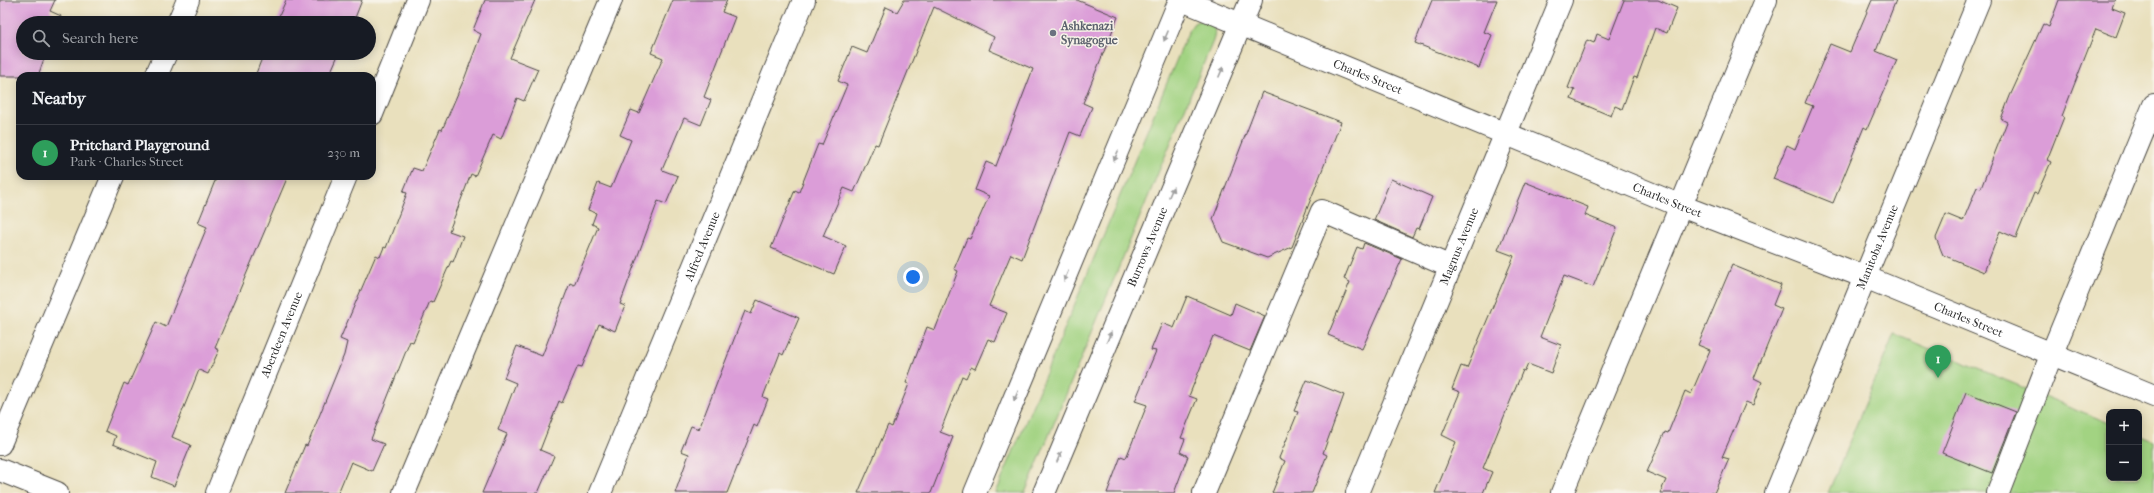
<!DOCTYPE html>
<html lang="en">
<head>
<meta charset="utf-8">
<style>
  :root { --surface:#171b24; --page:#242831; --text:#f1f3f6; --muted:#9ea1a6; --line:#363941; --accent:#ea580c }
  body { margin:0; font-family:"IM FELL French Canon",serif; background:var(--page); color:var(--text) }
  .controls { position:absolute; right:12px; bottom:12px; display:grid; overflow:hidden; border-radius:8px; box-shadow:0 2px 10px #0003 }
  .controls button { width:36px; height:36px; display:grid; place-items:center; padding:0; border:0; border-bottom:1px solid var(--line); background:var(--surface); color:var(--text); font:20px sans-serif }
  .you { position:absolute; left:913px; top:277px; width:14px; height:14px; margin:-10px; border:3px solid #fff; border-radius:50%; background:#1a73e8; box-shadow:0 0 0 6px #1a73e833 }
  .badge { display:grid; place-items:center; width:26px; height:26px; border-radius:50%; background:var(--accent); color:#fff; font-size:13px; font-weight:700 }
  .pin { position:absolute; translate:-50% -33px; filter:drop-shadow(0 1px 2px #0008) }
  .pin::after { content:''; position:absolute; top:21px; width:14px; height:12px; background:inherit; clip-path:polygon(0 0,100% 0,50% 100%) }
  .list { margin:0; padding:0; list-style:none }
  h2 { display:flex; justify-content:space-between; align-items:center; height:52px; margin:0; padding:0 16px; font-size:17px }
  h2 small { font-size:13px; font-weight:400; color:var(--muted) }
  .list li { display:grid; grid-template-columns:26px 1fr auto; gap:12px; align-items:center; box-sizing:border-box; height:56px; padding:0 16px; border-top:1px solid var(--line) }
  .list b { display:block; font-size:15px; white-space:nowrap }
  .list p { margin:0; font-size:13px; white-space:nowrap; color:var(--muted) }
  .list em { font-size:13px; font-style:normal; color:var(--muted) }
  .icon { flex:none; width:22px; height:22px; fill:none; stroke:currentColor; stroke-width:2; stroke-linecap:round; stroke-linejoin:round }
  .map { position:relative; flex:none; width:2154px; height:493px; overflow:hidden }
  .search { position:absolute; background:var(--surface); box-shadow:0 2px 10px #0003; left:16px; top:16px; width:360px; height:44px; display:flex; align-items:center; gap:10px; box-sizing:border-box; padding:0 14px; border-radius:22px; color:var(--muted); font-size:15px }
  .panel { position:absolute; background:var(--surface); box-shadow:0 2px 10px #0003; left:16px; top:72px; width:360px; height:108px; border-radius:12px }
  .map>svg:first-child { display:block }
  .green { fill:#a2d382; stroke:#667f56 }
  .building { fill:#db9dd8 }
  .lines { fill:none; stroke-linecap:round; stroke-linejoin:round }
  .minor-casing { stroke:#484641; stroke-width:24 }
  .minor { stroke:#fff; stroke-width:22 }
  .oneway { fill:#a0a0a0 }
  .worship-dot { fill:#6b7280; stroke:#f7f3e8; stroke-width:1.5 }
  .labels { text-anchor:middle; stroke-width:3; stroke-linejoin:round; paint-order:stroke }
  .worship-label { font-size:12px; font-weight:bold; fill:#5b616d; stroke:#f7f3e8; text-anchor:start }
  .street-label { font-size:12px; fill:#2b2b2b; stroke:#f7f3e8 }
</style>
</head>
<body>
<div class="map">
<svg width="2154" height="493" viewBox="0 0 2154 493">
  <rect width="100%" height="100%" fill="#f7f3e8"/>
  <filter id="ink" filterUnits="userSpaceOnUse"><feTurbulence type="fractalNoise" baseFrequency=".025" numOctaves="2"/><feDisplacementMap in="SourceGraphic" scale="8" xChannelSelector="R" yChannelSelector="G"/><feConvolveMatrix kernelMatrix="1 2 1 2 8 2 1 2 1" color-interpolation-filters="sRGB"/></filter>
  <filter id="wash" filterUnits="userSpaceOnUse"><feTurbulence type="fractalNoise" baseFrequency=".012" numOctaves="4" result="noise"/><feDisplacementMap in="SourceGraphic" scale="16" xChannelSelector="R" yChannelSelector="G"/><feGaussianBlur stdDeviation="0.9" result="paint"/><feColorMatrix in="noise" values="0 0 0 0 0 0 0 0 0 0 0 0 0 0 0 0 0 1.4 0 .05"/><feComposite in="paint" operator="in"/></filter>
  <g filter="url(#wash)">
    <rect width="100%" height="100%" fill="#e9e0bd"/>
    <path class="green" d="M 1200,20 C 1214,22 1217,28 1213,41 L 1025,493 L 996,493 L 1189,30 L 1194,23 Z
      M 1894,334 L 2109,423 L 2109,478 L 2139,478 L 2139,435 L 2154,441 L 2154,493 L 1828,493 Z"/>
    <g id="blocks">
      <path class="building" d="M 0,0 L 55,0 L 50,11 L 61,16 L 58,23 L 23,23 L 23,53 L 46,53 L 38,76 L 0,76 Z
        M 286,0 L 362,0 L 353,23 L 276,23 Z
        M 485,0 L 535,0 L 510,58 L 538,69 L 524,101 L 517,98 L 501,139 L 493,135 L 475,176 L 471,174 L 449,231 L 463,236 L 453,262 L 451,261 L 433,302 L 430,301 L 413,342 L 410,341 L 371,439 L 384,444 L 372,471 L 351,462 L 338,493 L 285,493 L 305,445 L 307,446 L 344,355 L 347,342 L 340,339 L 376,255 L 380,257 L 384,247 L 386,248 L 407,193 L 403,192 L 413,168 L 422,171 L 440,129 L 442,130 L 465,77 L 481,34 L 473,30 Z
        M 673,0 L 727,0 L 722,12 L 735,17 L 704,97 L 711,100 L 701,125 L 684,118 L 662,170 L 678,176 L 666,204 L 658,201 L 620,304 L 625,306 L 615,331 L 599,324 L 582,367 L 578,366 L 562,403 L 559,401 L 540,450 L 554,456 L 538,493 L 482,493 L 507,434 L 498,430 L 516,383 L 504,378 L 517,346 L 542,356 L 570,283 L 574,285 L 598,227 L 592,224 L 596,213 L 588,210 L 598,183 L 611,188 L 631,140 L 620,135 L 631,110 L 639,113 L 663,58 L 651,53 Z
        M 904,0 L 1077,0 L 1118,17 L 1083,103 L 1092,107 L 1080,136 L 1070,132 L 1022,259 L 1011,254 L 989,306 L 1007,313 L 995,342 L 988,339 L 975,369 L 971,367 L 966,378 L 962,376 L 940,432 L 953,437 L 931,493 L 858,493 L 888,425 L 892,427 L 909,384 L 906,383 L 927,327 L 935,330 L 958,271 L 954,269 L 967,238 L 970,239 L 989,196 L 975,190 L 986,162 L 996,166 L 1033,69 L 989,50 L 994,37 L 934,7 L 878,145 L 875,144 L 854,192 L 844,188 L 823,236 L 846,246 L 834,274 L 771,248 L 795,190 L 799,192 L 818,144 L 822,145 L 847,85 L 838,81 L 852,47 L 867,53 L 886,7 L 897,12 Z
        M 1432,0 L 1497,0 L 1484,32 L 1492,35 L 1479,68 L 1415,43 Z
        M 1624,0 L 1658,0 L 1677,8 L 1667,33 L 1655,28 L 1637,78 L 1634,77 L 1622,109 L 1615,106 L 1611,116 L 1571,99 L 1575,90 L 1568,88 L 1587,40 L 1594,43 L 1597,34 L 1609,39 Z
        M 1872,0 L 1896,0 L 1876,51 L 1897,60 L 1867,129 L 1864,127 L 1833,203 L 1773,179 L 1787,145 L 1795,149 L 1813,106 L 1805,103 L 1830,44 L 1850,52 Z
        M 2059,0 L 2115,0 L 2112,8 L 2125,13 L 2116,37 L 2096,29 L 2062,116 L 2064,117 L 2047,160 L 2051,162 L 2037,194 L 2034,193 L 2016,238 L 2000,231 L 1984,272 L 1943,255 L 1936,238 L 1946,214 L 1963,221 L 1977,187 L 1981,188 L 2007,122 L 2001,119 L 2010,96 L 2043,24 L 2049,27 Z
        M 264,53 L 339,53 L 329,76 L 255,76 Z
        M 1262,92 L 1341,122 L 1292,247 L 1267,258 L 1223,242 L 1213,219 Z
        M 217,176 L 288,176 L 215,348 L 219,350 L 208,374 L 199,370 L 172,437 L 191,445 L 174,486 L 152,477 L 157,462 L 113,444 L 116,436 L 105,431 L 124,383 L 128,385 L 156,322 L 166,327 L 207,227 L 198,223 Z
        M 1391,179 L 1432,197 L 1419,229 L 1416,228 L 1412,237 L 1374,220 Z
        M 1525,182 L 1588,207 L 1585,215 L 1617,228 L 1593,287 L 1564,276 L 1540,337 L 1561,345 L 1551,373 L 1528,364 L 1525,371 L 1523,370 L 1483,468 L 1492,472 L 1483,493 L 1435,493 L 1456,442 L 1442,435 L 1460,392 L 1452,389 L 1461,366 L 1467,368 L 1514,256 L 1498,250 Z
        M 1364,243 L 1402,259 L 1362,349 L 1328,335 L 1350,282 L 1344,279 L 1357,247 L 1362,249 Z
        M 1732,265 L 1781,285 L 1773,305 L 1782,309 L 1754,378 L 1762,382 L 1753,405 L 1746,402 L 1722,457 L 1729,459 L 1714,493 L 1660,493 L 1666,480 L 1647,472 L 1665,432 L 1668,433 L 1685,391 L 1691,394 L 1710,350 L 1698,345 Z
        M 1187,296 L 1231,315 L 1235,303 L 1265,316 L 1250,351 L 1213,336 L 1189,396 L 1197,399 L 1181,438 L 1185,439 L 1180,452 L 1188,456 L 1174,493 L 1107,493 L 1121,456 L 1126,458 L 1147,405 L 1135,401 L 1156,351 L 1151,350 L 1162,323 L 1174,328 Z
        M 757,300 L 799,318 L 783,355 L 780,353 L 763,397 L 768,399 L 757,427 L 754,425 L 727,493 L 675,493 L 689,454 L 681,451 L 691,426 L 699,429 L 745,311 L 751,314 Z
        M 1307,380 L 1344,395 L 1323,453 L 1327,455 L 1312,493 L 1272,493 L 1285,461 L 1279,458 L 1298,412 L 1294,411 Z
        M 1966,392 L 2016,412 L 1992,473 L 1942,453 Z"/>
    </g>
  </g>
  <g filter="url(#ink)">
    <use href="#blocks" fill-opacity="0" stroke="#484641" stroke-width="1"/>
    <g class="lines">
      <defs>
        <g id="minor">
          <path id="s1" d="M 1182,0 L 1681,206 L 1865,277 L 2154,396"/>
          <path d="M 178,23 L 188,0"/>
          <path d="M 156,76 L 166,53"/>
          <path d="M 372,114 L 418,0"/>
          <path d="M 0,444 L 113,176"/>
          <path d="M 0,470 L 57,493"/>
          <path id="s2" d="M 217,493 L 346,176"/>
          <path d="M 404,493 L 611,0"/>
          <path id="s3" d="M 600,493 L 804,0"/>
          <path d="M 975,493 L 1180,0"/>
          <path id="s4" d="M 1044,493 L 1251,0"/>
          <path d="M 1204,493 L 1322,211 L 1451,267"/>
          <path id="s5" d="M 1357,493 L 1561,0"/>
          <path d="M 1562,493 L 1766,0"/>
          <path id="s6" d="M 1776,493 L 1979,0"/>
          <path d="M 1998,493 L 2052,353 L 2154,105"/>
        </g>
      </defs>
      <use href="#minor" class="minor-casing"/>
      <use href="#minor" class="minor"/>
    </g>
    <defs><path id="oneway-solid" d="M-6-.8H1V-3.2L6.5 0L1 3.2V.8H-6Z"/></defs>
    <g class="oneway">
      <use href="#oneway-solid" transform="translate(1166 36) rotate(113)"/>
      <use href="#oneway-solid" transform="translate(1221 72) rotate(-67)"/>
      <use href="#oneway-solid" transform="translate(1116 156) rotate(113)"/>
      <use href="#oneway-solid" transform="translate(1171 192) rotate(-67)"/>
      <use href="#oneway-solid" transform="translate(1066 276) rotate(113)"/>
      <use href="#oneway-solid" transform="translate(1109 337) rotate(-67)"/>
      <use href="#oneway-solid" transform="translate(1016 396) rotate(113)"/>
      <use href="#oneway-solid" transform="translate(1059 457) rotate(-67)"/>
    </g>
  </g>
  <circle class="worship-dot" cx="1053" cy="33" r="4"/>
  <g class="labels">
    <g class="worship-label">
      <text x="1061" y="30">Ashkenazi<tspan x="1061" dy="14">Synagogue</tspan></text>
    </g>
    <g class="street-label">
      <text dy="4" stroke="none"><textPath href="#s1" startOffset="201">Charles Street</textPath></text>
      <text dy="4" stroke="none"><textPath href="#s1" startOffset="525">Charles Street</textPath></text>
      <text dy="4" stroke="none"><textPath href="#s3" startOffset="267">Alfred Avenue</textPath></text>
      <text dy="4" stroke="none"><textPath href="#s5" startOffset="267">Magnus Avenue</textPath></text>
      <text dy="4" stroke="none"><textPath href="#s6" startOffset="266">Manitoba Avenue</textPath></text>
      <text dy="4" stroke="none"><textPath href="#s4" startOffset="267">Burrows Avenue</textPath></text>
      <text dy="4" stroke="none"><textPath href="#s1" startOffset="849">Charles Street</textPath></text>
      <text dy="4" stroke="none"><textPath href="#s2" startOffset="171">Aberdeen Avenue</textPath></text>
    </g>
  </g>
</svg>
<div class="controls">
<button>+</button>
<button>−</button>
</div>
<div class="you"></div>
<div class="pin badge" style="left:1938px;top:378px;background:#2e9e5b">1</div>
<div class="search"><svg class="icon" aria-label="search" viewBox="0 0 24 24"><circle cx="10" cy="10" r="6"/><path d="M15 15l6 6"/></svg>Search here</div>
<section class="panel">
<h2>Nearby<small></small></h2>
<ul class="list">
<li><span class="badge" style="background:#2e9e5b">1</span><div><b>Pritchard Playground</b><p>Park · Charles Street</p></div><em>230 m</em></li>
</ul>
</section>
</div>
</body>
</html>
